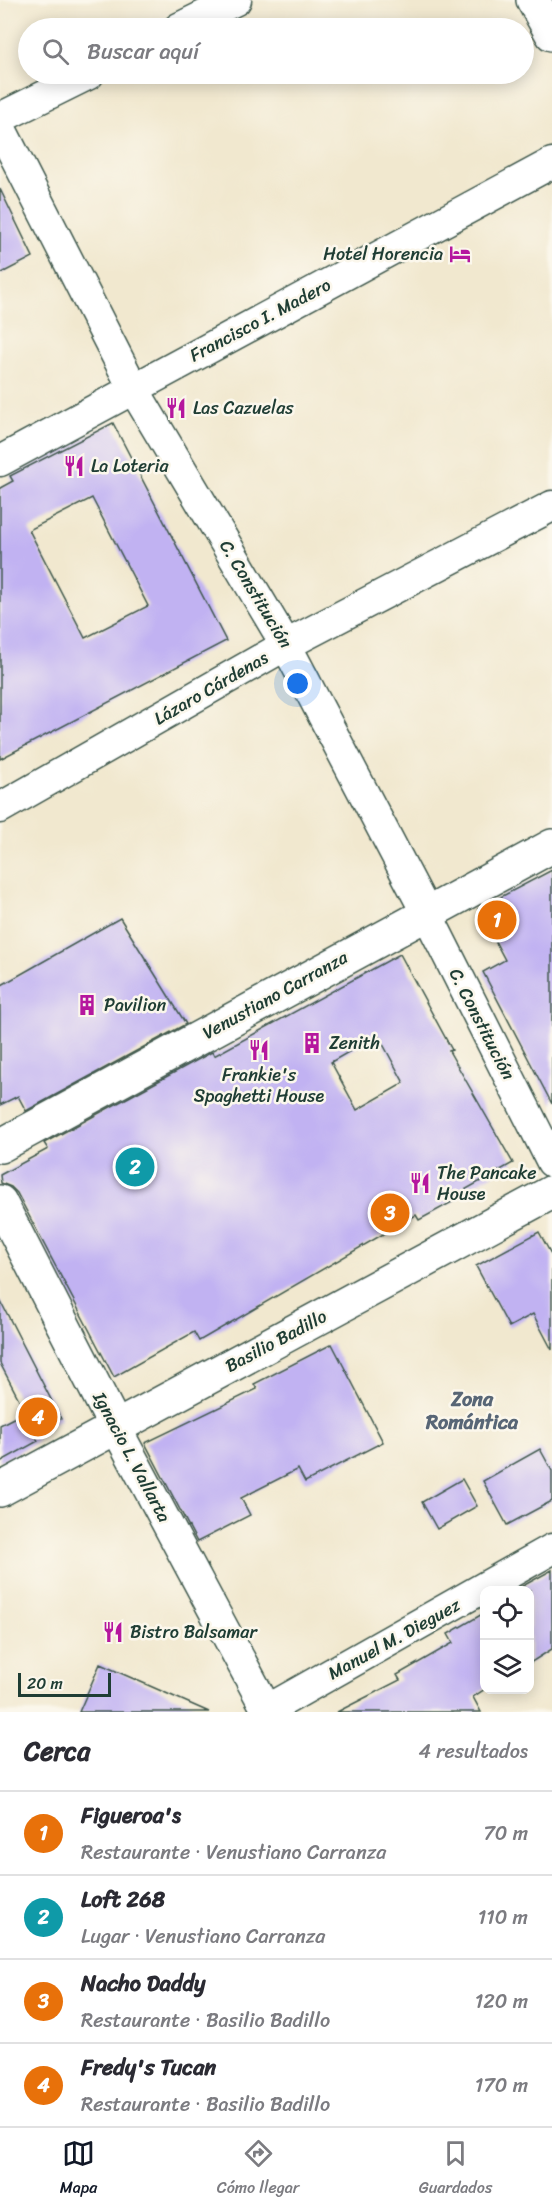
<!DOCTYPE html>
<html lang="es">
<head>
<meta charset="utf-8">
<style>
  :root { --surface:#fff; --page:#f2f2f3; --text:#2b2b33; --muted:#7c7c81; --line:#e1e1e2; --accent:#111827 }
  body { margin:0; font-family:Sriracha,sans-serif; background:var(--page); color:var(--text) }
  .controls { position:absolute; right:18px; bottom:18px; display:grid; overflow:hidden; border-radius:12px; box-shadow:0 3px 15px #0003 }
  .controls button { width:54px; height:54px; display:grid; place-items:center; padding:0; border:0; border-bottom:2px solid var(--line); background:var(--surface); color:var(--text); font:30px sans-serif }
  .scale { position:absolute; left:18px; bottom:15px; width:93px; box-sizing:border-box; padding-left:6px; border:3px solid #1f3d34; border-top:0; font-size:16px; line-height:21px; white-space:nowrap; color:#1f3d34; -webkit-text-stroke:4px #fbf7ec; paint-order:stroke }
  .you { position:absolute; left:298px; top:684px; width:21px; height:21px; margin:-15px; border:4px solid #fff; border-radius:50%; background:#1a73e8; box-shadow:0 0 0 9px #1a73e833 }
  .badge { display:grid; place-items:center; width:39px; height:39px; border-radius:50%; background:var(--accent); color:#fff; font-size:20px; font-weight:700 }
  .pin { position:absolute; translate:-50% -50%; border:3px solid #fff; box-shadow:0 2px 6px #0006 }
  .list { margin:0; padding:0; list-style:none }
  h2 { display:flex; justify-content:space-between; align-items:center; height:78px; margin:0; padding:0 24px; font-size:26px }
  h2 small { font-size:20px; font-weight:400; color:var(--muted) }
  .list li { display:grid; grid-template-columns:39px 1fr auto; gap:18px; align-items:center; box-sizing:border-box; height:84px; padding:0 24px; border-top:2px solid var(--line) }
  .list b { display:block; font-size:22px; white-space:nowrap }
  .list p { margin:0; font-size:20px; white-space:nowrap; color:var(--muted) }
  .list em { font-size:20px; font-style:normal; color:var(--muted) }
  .icon { flex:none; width:33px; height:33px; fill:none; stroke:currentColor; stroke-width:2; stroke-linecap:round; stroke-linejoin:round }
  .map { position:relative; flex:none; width:552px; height:1712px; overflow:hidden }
  .search { position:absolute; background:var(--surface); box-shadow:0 3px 15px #0003; left:18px; right:18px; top:18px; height:66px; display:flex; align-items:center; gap:15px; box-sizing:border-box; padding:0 21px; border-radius:33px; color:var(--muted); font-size:22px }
  .sheet { height:414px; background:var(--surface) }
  nav { display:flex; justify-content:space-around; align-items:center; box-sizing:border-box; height:84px; border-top:2px solid var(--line); background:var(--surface); font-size:16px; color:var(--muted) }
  nav a { display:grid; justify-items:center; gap:3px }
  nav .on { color:var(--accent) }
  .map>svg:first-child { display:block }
  .building { fill:#c1b2f2; fill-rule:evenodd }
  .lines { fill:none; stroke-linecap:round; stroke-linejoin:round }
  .street-casing { stroke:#3e574b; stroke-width:33 }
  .secondary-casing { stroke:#3e574b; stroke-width:36 }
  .street { stroke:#fff; stroke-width:30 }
  .secondary { stroke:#fff; stroke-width:33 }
  .labels { text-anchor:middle; stroke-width:5; stroke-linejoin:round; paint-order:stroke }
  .poi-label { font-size:18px; fill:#1f3d34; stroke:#fbf7ec; text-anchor:start }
  .street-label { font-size:18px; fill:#1f3d34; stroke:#fbf7ec }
  .neighbourhood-label { font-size:20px; font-weight:bold; fill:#586676; stroke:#fbf7ec }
</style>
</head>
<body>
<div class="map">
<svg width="552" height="1712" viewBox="0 0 552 1712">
  <rect width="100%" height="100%" fill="#fbf7ec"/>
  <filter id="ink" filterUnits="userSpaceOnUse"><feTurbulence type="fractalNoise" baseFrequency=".0167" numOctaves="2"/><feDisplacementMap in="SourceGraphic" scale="12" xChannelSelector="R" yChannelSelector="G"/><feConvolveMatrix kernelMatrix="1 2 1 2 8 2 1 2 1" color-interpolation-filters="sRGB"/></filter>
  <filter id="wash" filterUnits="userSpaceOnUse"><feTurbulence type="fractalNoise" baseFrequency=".008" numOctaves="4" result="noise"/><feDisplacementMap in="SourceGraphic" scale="24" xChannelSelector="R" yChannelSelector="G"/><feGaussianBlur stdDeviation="1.35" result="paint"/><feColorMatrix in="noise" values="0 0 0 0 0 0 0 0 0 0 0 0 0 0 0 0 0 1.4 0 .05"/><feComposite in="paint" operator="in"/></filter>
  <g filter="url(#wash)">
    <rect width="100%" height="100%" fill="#f1e8cf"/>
    <g id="blocks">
      <path class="building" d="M 0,189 L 33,257 L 0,274 Z
        M 113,423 L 226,641 L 0,759 L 0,488 L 13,481 L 10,476 ZM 92,498 L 148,606 L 85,638 L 29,530 Z
        M 552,870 L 552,1104 L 483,972 L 505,960 L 478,909 Z
        M 120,918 L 186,1024 L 26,1111 L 18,1096 L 0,1105 L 0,986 Z
        M 400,954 L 452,1050 L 449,1051 L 513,1163 L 452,1197 L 454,1201 L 419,1220 L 416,1215 L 199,1341 L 194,1332 L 114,1377 L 17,1193 L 11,1187 L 1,1183 L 0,1175 L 48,1149 L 44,1143 L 212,1052 L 214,1056 ZM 378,1035 L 404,1083 L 357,1110 L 331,1062 Z
        M 539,1232 L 552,1256 L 552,1350 L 533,1314 L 509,1327 L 476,1266 Z
        M 0,1300 L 61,1419 L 36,1432 L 0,1363 Z
        M 332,1344 L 383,1442 L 305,1482 L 298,1469 L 241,1498 L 250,1515 L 197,1542 L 145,1443 L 257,1389 L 254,1384 Z
        M 23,1413 L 38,1441 L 0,1462 L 0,1425 Z
        M 540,1449 L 552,1471 L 552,1501 L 507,1525 L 483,1481 Z
        M 462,1479 L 477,1506 L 437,1529 L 422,1502 Z
        M 552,1570 L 552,1649 L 530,1663 L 530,1590 L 521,1590 L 519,1588 Z
        M 484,1613 L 485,1689 L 473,1697 L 481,1712 L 337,1712 L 400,1680 L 397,1675 L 453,1643 L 448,1634 Z
        M 100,1664 L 209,1712 L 79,1712 Z"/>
    </g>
  </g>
  <g filter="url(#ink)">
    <use href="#blocks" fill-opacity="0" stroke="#3e574b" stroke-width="1.5"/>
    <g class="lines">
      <defs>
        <path id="street" d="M 179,28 L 236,0
          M 0,118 L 89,74
          M 0,127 L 133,388 L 286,645 L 426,912 L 552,1162
          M 0,461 L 552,163
          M 0,808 L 286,645 L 552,506
          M 116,1428 L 268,1712
          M 267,1710 L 552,1549"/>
        <path id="secondary" d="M 533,0 L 552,34
          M 0,1146 L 552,846
          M 0,1202 L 116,1428
          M 0,1490 L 552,1192"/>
      </defs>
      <use href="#street" class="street-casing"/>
      <use href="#secondary" class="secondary-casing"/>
      <use href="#street" class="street"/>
      <use href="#secondary" class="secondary"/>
    </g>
  </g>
  <defs>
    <symbol id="hotel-bare" viewBox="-9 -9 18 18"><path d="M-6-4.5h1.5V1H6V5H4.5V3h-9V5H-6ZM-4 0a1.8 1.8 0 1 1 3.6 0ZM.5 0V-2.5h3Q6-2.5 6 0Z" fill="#b5179e" stroke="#fbf7ec" stroke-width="2.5" paint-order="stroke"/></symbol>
    <symbol id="restaurant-bare" viewBox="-9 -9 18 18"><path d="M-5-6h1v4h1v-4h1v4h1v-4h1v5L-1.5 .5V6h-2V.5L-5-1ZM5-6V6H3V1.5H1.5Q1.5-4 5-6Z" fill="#b5179e" stroke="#fbf7ec" stroke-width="2.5" paint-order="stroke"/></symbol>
    <symbol id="building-bare" viewBox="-9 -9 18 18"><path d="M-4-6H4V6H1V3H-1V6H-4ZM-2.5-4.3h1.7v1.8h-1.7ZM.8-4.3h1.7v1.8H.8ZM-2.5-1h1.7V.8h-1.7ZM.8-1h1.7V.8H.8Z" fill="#b5179e" stroke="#fbf7ec" stroke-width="2.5" paint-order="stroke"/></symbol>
  </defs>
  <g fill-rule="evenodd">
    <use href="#hotel-bare" x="445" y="239" width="30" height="30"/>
    <use href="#restaurant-bare" x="161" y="393" width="30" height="30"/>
    <use href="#restaurant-bare" x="59" y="451" width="30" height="30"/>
    <use href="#building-bare" x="72" y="990" width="30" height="30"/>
    <use href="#building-bare" x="297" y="1028" width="30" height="30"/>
    <use href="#restaurant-bare" x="244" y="1035" width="30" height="30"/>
    <use href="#restaurant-bare" x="405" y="1168" width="30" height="30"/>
    <use href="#restaurant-bare" x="98" y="1617" width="30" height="30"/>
  </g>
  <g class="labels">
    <g class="poi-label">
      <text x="443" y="260" text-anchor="end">Hotel Horencia</text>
      <text x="193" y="414">Las Cazuelas</text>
      <text x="91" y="472">La Loteria</text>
      <text x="104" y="1011">Pavilion</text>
      <text x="329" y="1049">Zenith</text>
      <text x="259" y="1081" text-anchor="middle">Frankie's<tspan x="259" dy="21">Spaghetti House</tspan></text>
      <text x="437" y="1179">The Pancake<tspan x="437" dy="21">House</tspan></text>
      <text x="130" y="1638">Bistro Balsamar</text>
    </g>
    <g class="street-label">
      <text transform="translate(260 320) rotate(-28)" y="6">Francisco I. Madero</text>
      <text transform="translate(256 594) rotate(59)" y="6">C. Constitución</text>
      <text transform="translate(211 688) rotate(-30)" y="6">Lázaro Cárdenas</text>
      <text transform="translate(275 995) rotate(-29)" y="6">Venustiano Carranza</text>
      <text transform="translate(482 1024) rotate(63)" y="6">C. Constitución</text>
      <text transform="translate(276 1341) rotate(-28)" y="6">Basilio Badillo</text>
      <text transform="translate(132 1457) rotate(62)" y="6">Ignacio L. Vallarta</text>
      <text transform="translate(394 1639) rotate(-29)" y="6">Manuel M. Dieguez</text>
    </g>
    <g class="neighbourhood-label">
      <text x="472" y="1406">Zona<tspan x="472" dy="23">Romántica</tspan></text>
    </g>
  </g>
</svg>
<div class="controls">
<button><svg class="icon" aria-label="locate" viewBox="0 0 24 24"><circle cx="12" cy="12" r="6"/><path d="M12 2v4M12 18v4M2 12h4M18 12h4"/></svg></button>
<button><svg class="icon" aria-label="layers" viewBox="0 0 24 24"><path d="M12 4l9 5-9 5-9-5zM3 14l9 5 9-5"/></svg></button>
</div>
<div class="scale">20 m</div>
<div class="you"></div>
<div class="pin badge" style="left:497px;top:920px;background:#e8710a">1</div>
<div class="pin badge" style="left:135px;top:1167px;background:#0f9aa8">2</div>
<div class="pin badge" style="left:390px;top:1213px;background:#e8710a">3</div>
<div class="pin badge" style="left:38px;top:1417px;background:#e8710a">4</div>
<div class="search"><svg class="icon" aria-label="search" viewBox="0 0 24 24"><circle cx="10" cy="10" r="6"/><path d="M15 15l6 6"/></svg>Buscar aquí</div>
</div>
<section class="sheet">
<h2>Cerca<small>4 resultados</small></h2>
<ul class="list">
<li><span class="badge" style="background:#e8710a">1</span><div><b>Figueroa's</b><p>Restaurante · Venustiano Carranza</p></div><em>70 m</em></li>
<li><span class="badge" style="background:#0f9aa8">2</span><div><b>Loft 268</b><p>Lugar · Venustiano Carranza</p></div><em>110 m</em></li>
<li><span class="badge" style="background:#e8710a">3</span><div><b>Nacho Daddy</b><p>Restaurante · Basilio Badillo</p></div><em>120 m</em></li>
<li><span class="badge" style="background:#e8710a">4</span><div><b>Fredy's Tucan</b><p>Restaurante · Basilio Badillo</p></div><em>170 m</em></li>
</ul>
</section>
<nav>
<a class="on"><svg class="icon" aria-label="map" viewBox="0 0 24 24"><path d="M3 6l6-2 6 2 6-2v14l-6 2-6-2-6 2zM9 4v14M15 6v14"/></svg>Mapa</a>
<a><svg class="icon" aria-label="directions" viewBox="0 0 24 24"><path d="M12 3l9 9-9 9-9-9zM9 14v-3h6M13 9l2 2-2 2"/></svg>Cómo llegar</a>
<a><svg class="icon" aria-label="saved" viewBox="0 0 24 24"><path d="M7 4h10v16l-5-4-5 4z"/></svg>Guardados</a>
</nav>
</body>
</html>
